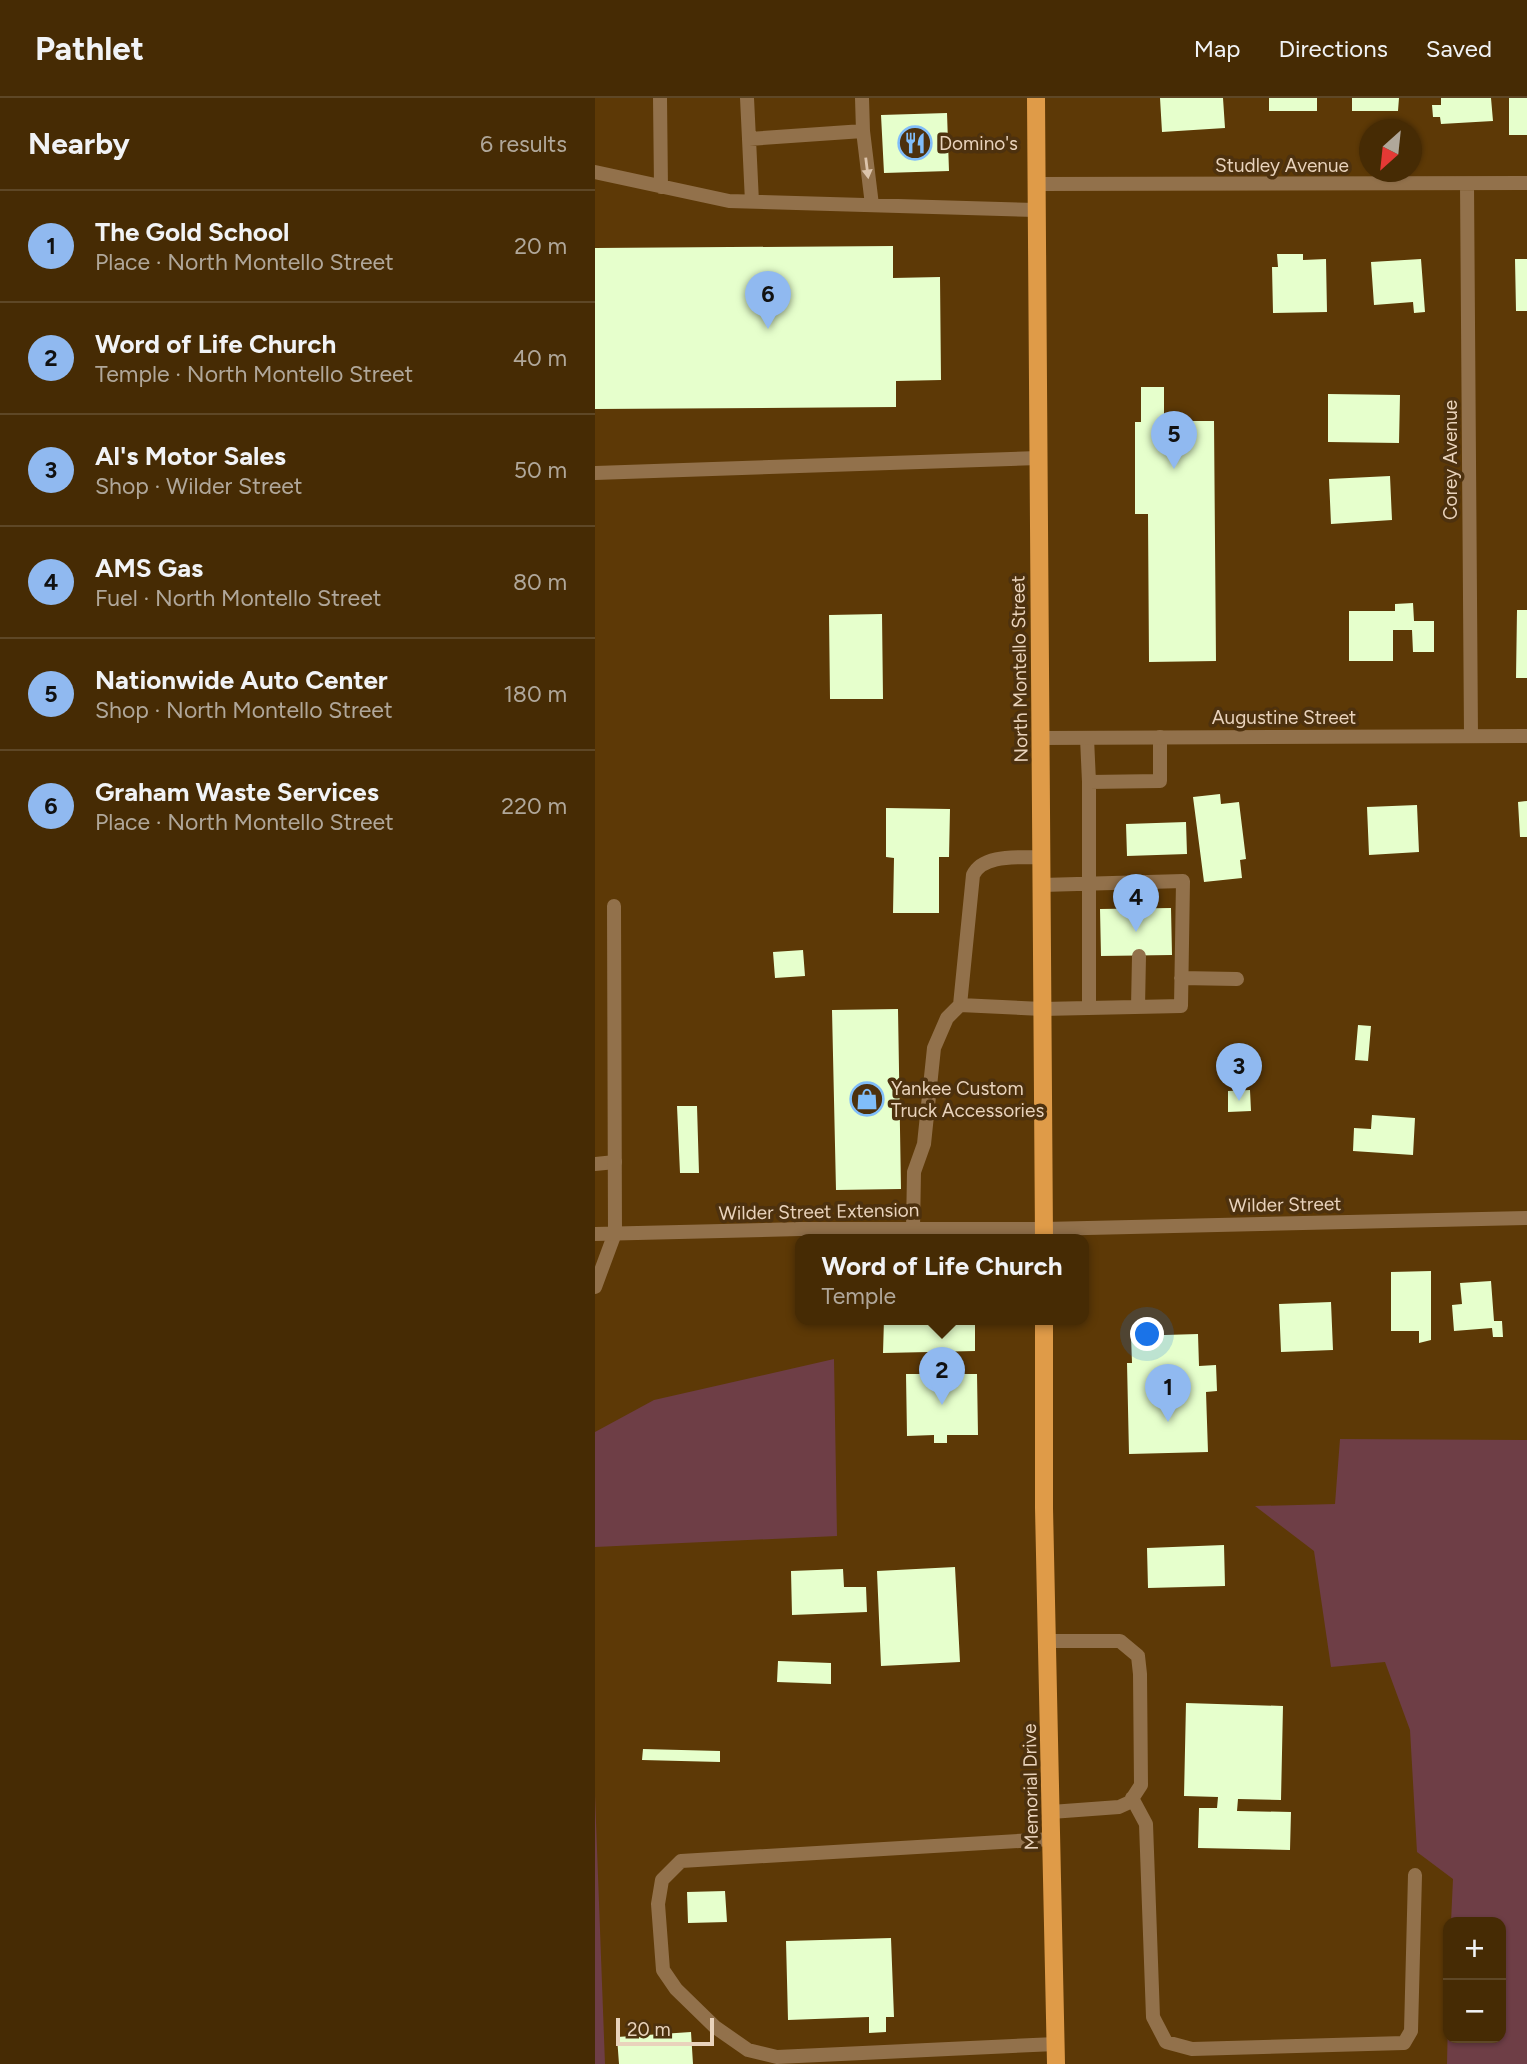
<!DOCTYPE html>
<html lang="en">
<head>
<meta charset="utf-8">
<style>
  :root { --surface:#462b04; --page:#4d330e; --text:#f1f3f6; --muted:#b0a79a; --line:#5e4726; --accent:#90b9f0 }
  body { margin:0; font-family:Figtree,sans-serif; background:var(--page); color:var(--text) }
  .controls { position:absolute; right:21px; bottom:21px; display:grid; overflow:hidden; border-radius:14px; box-shadow:0 2px 5px #0004 }
  .controls button { width:63px; height:63px; display:grid; place-items:center; padding:0; border:0; border-bottom:2px solid var(--line); background:var(--surface); color:var(--text); font:35px sans-serif }
  .compass { position:absolute; left:764px; top:21px; width:63px; height:63px; border-radius:50%; background:var(--surface); box-shadow:0 2px 5px #0004; rotate:207deg }
  .scale { position:absolute; left:21px; bottom:18px; width:98px; box-sizing:border-box; padding-left:7px; border:4px solid #e9d3bc; border-top:0; font-size:19px; line-height:24px; white-space:nowrap; color:#e9d3bc; -webkit-text-stroke:5px #4d310e; paint-order:stroke }
  .you { position:absolute; left:553px; top:1237px; width:24px; height:24px; margin:-18px; border:5px solid #fff; border-radius:50%; background:#1a73e8; box-shadow:0 0 0 10px #1a73e833 }
  .badge { display:grid; place-items:center; width:46px; height:46px; border-radius:50%; background:var(--accent); color:#111; font-size:23px; font-weight:700 }
  .pin { position:absolute; translate:-50% -58px; filter:drop-shadow(0 2px 4px #0008) }
  .pin::after { content:''; position:absolute; top:37px; width:24px; height:21px; background:inherit; clip-path:polygon(0 0,100% 0,50% 100%) }
  .popup { position:absolute; left:200px; top:1136px; width:294px; height:91px; box-sizing:border-box; display:grid; place-content:center; border-radius:14px; background:var(--surface); filter:drop-shadow(0 2px 5px #0005); font-size:23px; white-space:nowrap; color:var(--muted) }
  .popup b { font-size:26px; color:var(--text) }
  .popup::after { content:''; position:absolute; left:50%; top:100%; margin-left:-14px; border:14px solid transparent; border-top-color:var(--surface) }
  .list { margin:0; padding:0; list-style:none }
  h2 { display:flex; justify-content:space-between; align-items:center; height:91px; margin:0; padding:0 28px; font-size:30px }
  h2 small { font-size:23px; font-weight:400; color:var(--muted) }
  .list li { display:grid; grid-template-columns:46px 1fr auto; gap:21px; align-items:center; box-sizing:border-box; height:112px; padding:0 28px; border-top:2px solid var(--line) }
  .list b { display:block; font-size:26px; white-space:nowrap }
  .list p { margin:0; font-size:23px; white-space:nowrap; color:var(--muted) }
  .list em { font-size:23px; font-style:normal; color:var(--muted) }
  .map { position:relative; flex:none; width:932px; height:1966px; overflow:hidden }
  header { display:flex; align-items:center; gap:42px; box-sizing:border-box; height:98px; padding:0 35px; background:var(--surface); border-bottom:2px solid var(--line) }
  header strong { font-size:33px }
  nav { display:flex; gap:38px; margin-inline-start:auto; font-size:24px }
  main { display:flex }
  aside { flex:1; background:var(--surface) }
  .map>svg:first-child { display:block }
  .green { fill:#6e3e46 }
  .building { fill:#e6ffcc }
  .lines { fill:none; stroke-linecap:round; stroke-linejoin:round }
  .lane { stroke:#92714b; stroke-width:14 }
  .street { stroke:#92714b; stroke-width:14 }
  .primary { stroke:#df9b48; stroke-width:18 }
  .oneway { fill:#dcc4ab }
  .labels { text-anchor:middle; stroke-width:7; stroke-linejoin:round; paint-order:stroke }
  .poi-label { font-size:19px; fill:#e9d3bc; stroke:#4d310e; text-anchor:start }
  .street-label { font-size:19px; fill:#e9d3bc; stroke:#4d310e }
</style>
</head>
<body>
<header>
<strong>Pathlet</strong>
<nav><a>Map</a><a>Directions</a><a>Saved</a></nav>
</header>
<main>
<aside>
<h2>Nearby<small>6 results</small></h2>
<ul class="list">
<li><span class="badge">1</span><div><b>The Gold School</b><p>Place · North Montello Street</p></div><em>20 m</em></li>
<li><span class="badge">2</span><div><b>Word of Life Church</b><p>Temple · North Montello Street</p></div><em>40 m</em></li>
<li><span class="badge">3</span><div><b>Al's Motor Sales</b><p>Shop · Wilder Street</p></div><em>50 m</em></li>
<li><span class="badge">4</span><div><b>AMS Gas</b><p>Fuel · North Montello Street</p></div><em>80 m</em></li>
<li><span class="badge">5</span><div><b>Nationwide Auto Center</b><p>Shop · North Montello Street</p></div><em>180 m</em></li>
<li><span class="badge">6</span><div><b>Graham Waste Services</b><p>Place · North Montello Street</p></div><em>220 m</em></li>
</ul>
</aside>
<div class="map">
<svg width="932" height="1966" viewBox="0 0 932 1966">
  <rect width="100%" height="100%" fill="#5d3906"/>
  <path class="green" d="M 239,1261 L 242,1438 L 0,1449 L 0,1334 L 59,1302 Z
    M 745,1341 L 932,1342 L 932,1966 L 852,1966 L 853,1921 L 853,1940 L 906,1940 L 906,1824 L 856,1824 L 858,1781 L 822,1754 L 815,1632 L 790,1564 L 736,1569 L 719,1453 L 660,1408 L 740,1406 Z
    M 0,1697 L 10,1966 L 0,1966 Z"/>
  <path class="building" d="M 565,0 L 628,0 L 630,30 L 567,34 Z
    M 674,0 L 722,0 L 722,13 L 674,13 Z
    M 757,0 L 804,0 L 803,13 L 757,13 Z
    M 846,0 L 896,0 L 898,23 L 846,26 L 845,19 L 838,19 L 837,7 L 846,7 Z
    M 914,0 L 932,0 L 932,37 L 914,37 Z
    M 352,15 L 354,73 L 289,75 L 286,17 Z
    M 298,148 L 298,180 L 345,179 L 346,282 L 301,283 L 301,309 L 0,311 L 0,150 Z
    M 682,156 L 708,156 L 708,162 L 731,161 L 732,214 L 678,215 L 677,169 L 683,169 Z
    M 826,161 L 830,214 L 819,215 L 818,204 L 779,207 L 776,164 Z
    M 920,161 L 932,161 L 932,213 L 921,213 Z
    M 546,289 L 569,289 L 569,323 L 619,323 L 621,563 L 554,564 L 553,416 L 540,416 L 540,324 L 546,324 Z
    M 733,296 L 805,297 L 804,345 L 733,344 Z
    M 795,378 L 797,422 L 736,426 L 734,381 Z
    M 818,505 L 819,523 L 839,523 L 839,554 L 818,554 L 817,532 L 798,532 L 798,563 L 754,563 L 754,513 L 800,513 L 800,506 Z
    M 922,512 L 932,512 L 932,580 L 921,580 Z
    M 287,516 L 288,601 L 235,601 L 234,517 Z
    M 625,696 L 626,706 L 644,704 L 651,761 L 645,762 L 647,780 L 609,784 L 598,699 Z
    M 932,703 L 932,739 L 925,739 L 923,704 Z
    M 822,707 L 824,754 L 774,757 L 772,709 Z
    M 291,710 L 355,711 L 354,759 L 344,759 L 344,815 L 298,815 L 299,760 L 291,759 Z
    M 591,724 L 592,756 L 532,758 L 531,726 Z
    M 576,810 L 577,857 L 506,858 L 505,811 Z
    M 208,852 L 210,878 L 180,880 L 178,854 Z
    M 303,911 L 306,1091 L 241,1092 L 237,912 Z
    M 763,927 L 776,928 L 773,963 L 760,962 Z
    M 655,992 L 656,1013 L 633,1014 L 633,993 Z
    M 82,1008 L 102,1008 L 104,1075 L 85,1075 Z
    M 777,1017 L 820,1020 L 818,1057 L 758,1053 L 759,1030 L 776,1031 Z
    M 836,1173 L 836,1242 L 824,1245 L 824,1233 L 796,1233 L 796,1174 Z
    M 896,1183 L 899,1223 L 907,1223 L 908,1239 L 898,1239 L 897,1230 L 859,1233 L 857,1207 L 867,1206 L 865,1185 Z
    M 736,1204 L 738,1252 L 686,1254 L 684,1206 Z
    M 289,1221 L 380,1221 L 380,1253 L 288,1255 Z
    M 603,1236 L 604,1268 L 621,1267 L 622,1293 L 611,1294 L 613,1354 L 534,1356 L 532,1265 L 537,1265 L 536,1238 Z
    M 311,1276 L 382,1276 L 383,1337 L 352,1337 L 352,1345 L 339,1345 L 339,1337 L 312,1338 Z
    M 629,1447 L 630,1488 L 553,1490 L 552,1450 Z
    M 360,1469 L 365,1564 L 286,1568 L 282,1473 Z
    M 248,1471 L 249,1489 L 271,1489 L 272,1514 L 197,1517 L 196,1473 Z
    M 183,1563 L 236,1565 L 236,1586 L 182,1584 Z
    M 591,1605 L 688,1608 L 686,1702 L 643,1701 L 642,1713 L 696,1714 L 695,1752 L 603,1750 L 604,1710 L 622,1710 L 623,1699 L 589,1698 Z
    M 48,1651 L 125,1653 L 125,1664 L 47,1662 Z
    M 130,1793 L 132,1824 L 93,1825 L 92,1794 Z
    M 296,1840 L 299,1919 L 291,1919 L 291,1934 L 274,1935 L 274,1919 L 193,1922 L 191,1843 Z
    M 96,1934 L 98,1966 L 24,1966 L 22,1939 Z"/>
  <g class="lines">
    <path class="lane" d="M 65,0 L 66,89
      M 152,0 L 154,41 L 268,33 L 267,0
      M 268,33 L 277,107
      M 154,41 L 157,104
      M 0,74 L 134,103 L 441,112
      M 0,375 L 443,360
      M 492,640 L 494,684 L 565,683 L 565,639
      M 545,784 L 546,810
      M 586,880 L 642,881
      M 365,907 L 447,911 L 586,908 L 588,783 L 447,787
      M 543,909 L 544,858
      M 494,910 L 494,684
      M 0,1066 L 20,1064
      M 318,1131 L 319,1074 L 329,1046 L 339,950 L 352,920 L 365,907 L 378,777 C 388,755 426,760 446,759
      M 0,1189 L 20,1135
      M 452,1543 L 525,1543 L 543,1558 L 545,1576 L 546,1687 L 535,1704 L 524,1709 L 456,1714
      M 537,1700 L 551,1726 L 558,1919 L 571,1944 L 597,1951 L 809,1945 L 816,1933 L 820,1777
      M 457,1741 L 86,1763 L 67,1782 L 63,1806 L 68,1872 L 81,1891 L 120,1929 L 153,1952 L 182,1959 L 461,1946"/>
    <path class="street" d="M 442,86 L 932,85
      M 872,86 L 876,638
      M 446,640 L 932,638
      M 19,808 L 20,1135
      M 0,1136 L 205,1131 L 449,1131 L 932,1120"/>
    <path class="primary" d="M 441,0 L 449,1141
      M 449,1221 L 449,1410 L 461,1966"/>
  </g>
  <defs><path id="oneway-solid" d="M-6-.8H1V-3.2L6.5 0L1 3.2V.8H-6Z" transform="scale(1.75)"/></defs>
  <use class="oneway" href="#oneway-solid" transform="translate(272 70) rotate(83)"/>
  <defs>
    <symbol id="restaurant-ring" viewBox="-11 -11 22 22"><circle r="9.5" fill="#4d310e" stroke="#80bdfa" stroke-width="1.5"/><path d="M-5-6h1v4h1v-4h1v4h1v-4h1v5L-1.5 .5V6h-2V.5L-5-1ZM5-6V6H3V1.5H1.5Q1.5-4 5-6Z" fill="#80bdfa"/></symbol>
    <symbol id="shop-ring" viewBox="-11 -11 22 22"><circle r="9.5" fill="#4d310e" stroke="#80bdfa" stroke-width="1.5"/><path d="M-5-2.5h2.3a2.7 3.5 0 0 1 5.4 0H5L5.5 6h-11ZM-1.5-2.5h3a1.5 2.3 0 0 0-3 0Z" fill="#80bdfa"/></symbol>
  </defs>
  <g fill-rule="evenodd">
    <use href="#restaurant-ring" x="301" y="26" width="38" height="38"/>
    <use href="#shop-ring" x="253" y="982" width="38" height="38"/>
  </g>
  <g class="labels">
    <g class="poi-label">
      <text x="344" y="52">Domino's</text>
      <text x="296" y="997">Yankee Custom<tspan x="296" dy="22">Truck Accessories</tspan></text>
    </g>
    <g class="street-label">
      <text x="687" y="74">Studley Avenue</text>
      <text transform="translate(855 362) rotate(-90)" y="7">Corey Avenue</text>
      <text transform="translate(424 571) rotate(-91)" y="7">North Montello Street</text>
      <text x="689" y="626">Augustine Street</text>
      <text transform="translate(690 1106) rotate(-1)" y="7">Wilder Street</text>
      <text transform="translate(224 1113) rotate(-1)" y="7">Wilder Street Extension</text>
      <text transform="translate(435 1689) rotate(-91)" y="7">Memorial Drive</text>
    </g>
  </g>
</svg>
<div class="controls">
<button>+</button>
<button>−</button>
</div>
<svg class="compass" viewBox="-18 -18 36 36"><path d="M0-13l5 13h-10z" fill="#e53935"/><path d="M0 13l5-13h-10z" fill="#b0a79a"/></svg>
<div class="scale">20 m</div>
<div class="you"></div>
<div class="pin badge" style="left:573px;top:1324px">1</div>
<div class="pin badge" style="left:347px;top:1307px">2</div>
<div class="popup"><b>Word of Life Church</b>Temple</div>
<div class="pin badge" style="left:644px;top:1003px">3</div>
<div class="pin badge" style="left:541px;top:834px">4</div>
<div class="pin badge" style="left:579px;top:371px">5</div>
<div class="pin badge" style="left:173px;top:231px">6</div>
</div>
</main>
</body>
</html>
